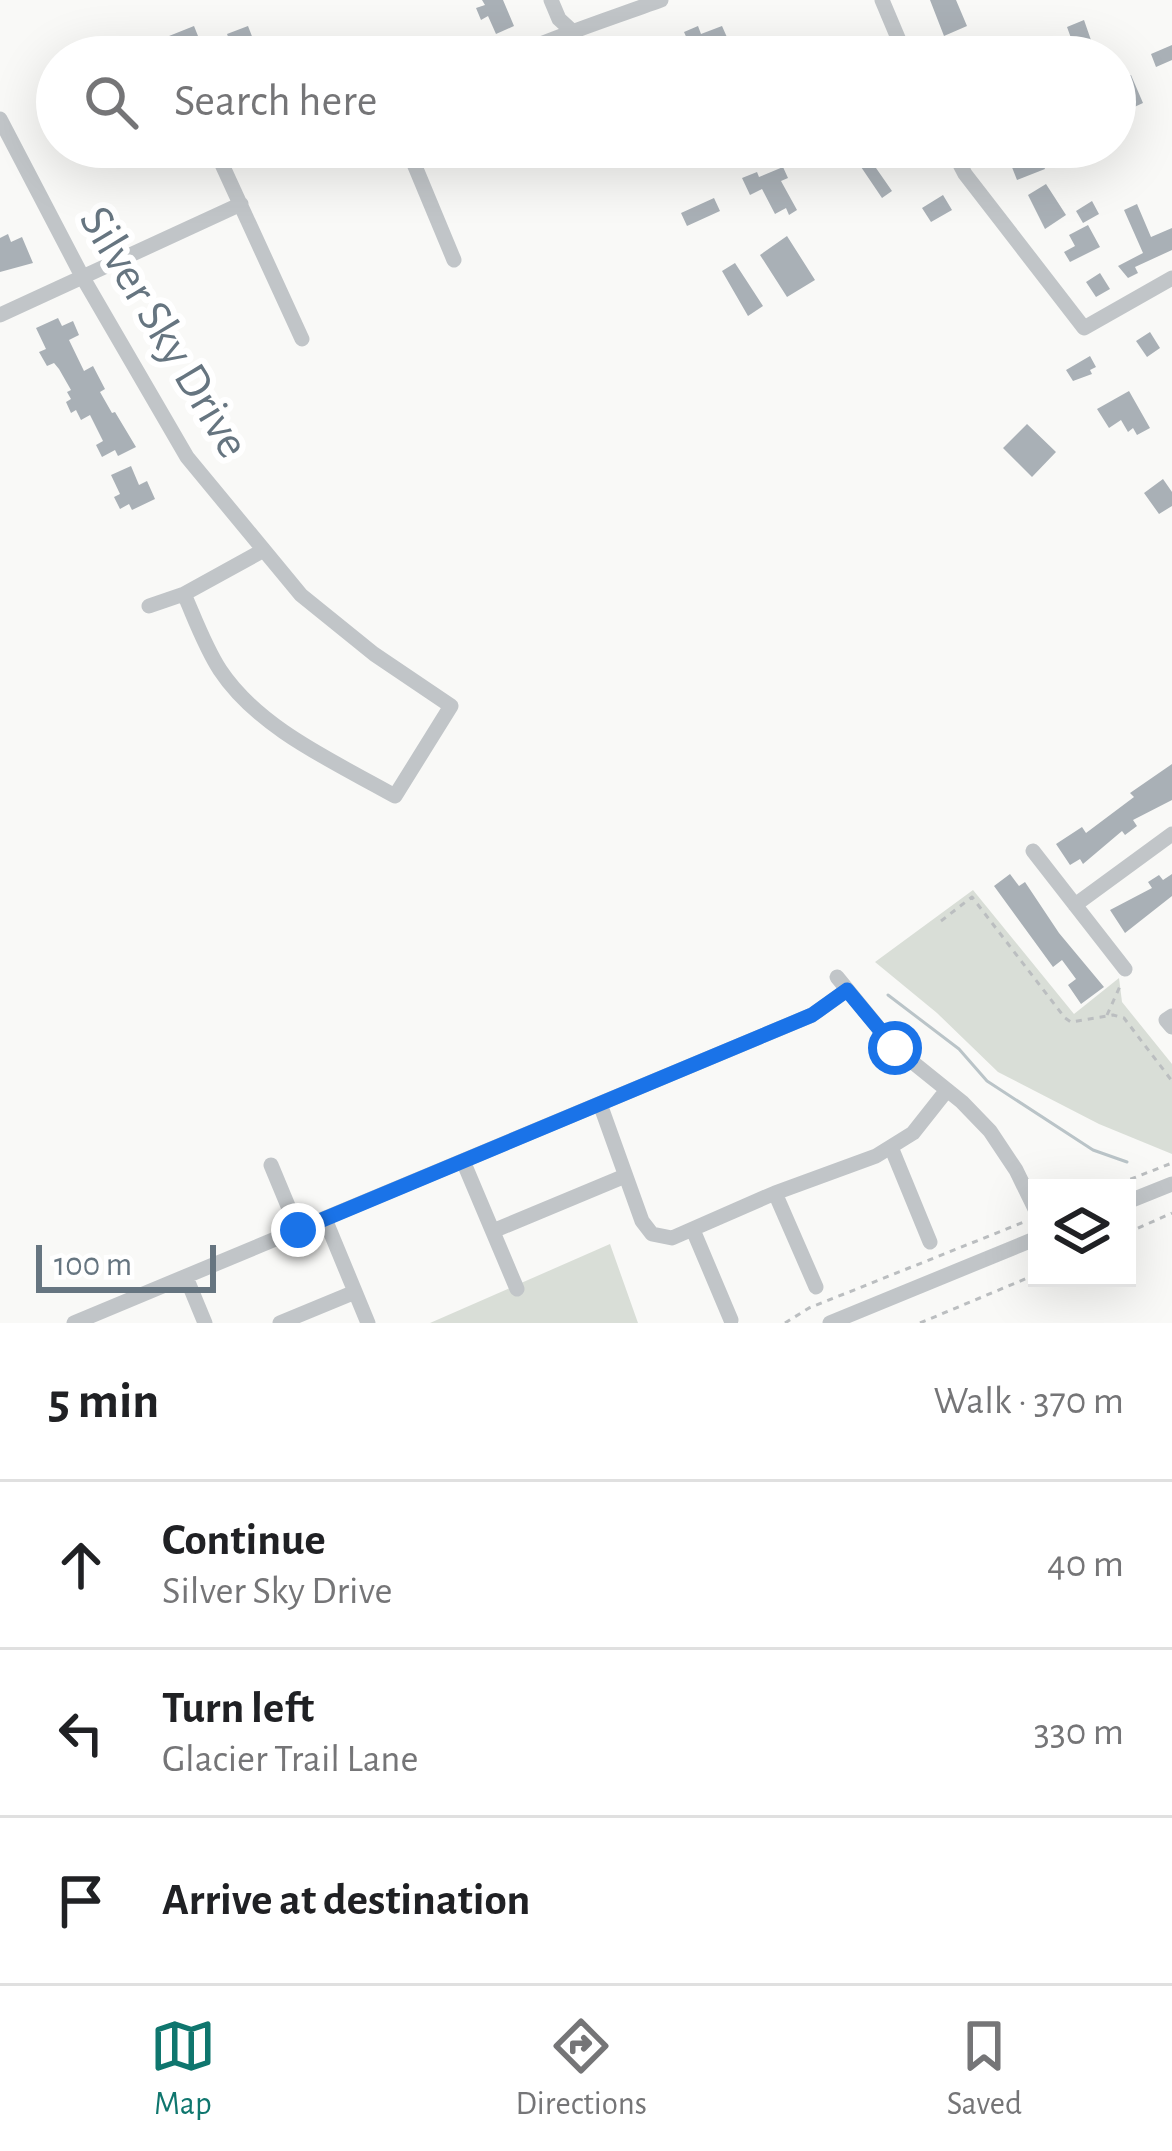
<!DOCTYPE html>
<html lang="en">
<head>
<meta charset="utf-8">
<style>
  :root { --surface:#fff; --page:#f2f2f2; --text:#202124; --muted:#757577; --line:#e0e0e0; --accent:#0f766e }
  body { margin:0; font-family:"Alegreya Sans",sans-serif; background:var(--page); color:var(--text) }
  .controls { position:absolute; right:36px; bottom:36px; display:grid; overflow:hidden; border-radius:0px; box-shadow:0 12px 48px #0002 }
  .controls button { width:108px; height:108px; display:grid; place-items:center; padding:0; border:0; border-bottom:3px solid var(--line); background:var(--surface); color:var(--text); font:60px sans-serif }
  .scale { position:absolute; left:36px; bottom:30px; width:180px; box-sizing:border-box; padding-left:12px; border:6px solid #667580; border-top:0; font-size:33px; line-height:42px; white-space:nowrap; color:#667580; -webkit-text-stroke:9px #fff; paint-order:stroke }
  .stop { position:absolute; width:36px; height:36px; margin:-27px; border:9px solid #1a73e8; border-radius:50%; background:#fff }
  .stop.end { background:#1a73e8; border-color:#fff; box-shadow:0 3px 12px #0008 }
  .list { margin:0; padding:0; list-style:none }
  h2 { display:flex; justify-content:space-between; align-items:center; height:156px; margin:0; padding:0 48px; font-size:51px }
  h2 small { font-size:39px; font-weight:400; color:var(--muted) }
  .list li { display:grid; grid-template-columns:78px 1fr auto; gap:36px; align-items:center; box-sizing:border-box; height:168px; padding:0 48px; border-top:3px solid var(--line) }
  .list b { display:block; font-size:45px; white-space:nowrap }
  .list p { margin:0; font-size:39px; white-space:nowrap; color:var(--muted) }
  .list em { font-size:39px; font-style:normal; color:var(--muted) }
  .icon { flex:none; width:66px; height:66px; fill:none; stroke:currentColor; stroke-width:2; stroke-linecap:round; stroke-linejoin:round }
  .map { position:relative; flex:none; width:1172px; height:1323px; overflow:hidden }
  .search { position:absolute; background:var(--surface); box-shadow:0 12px 48px #0002; left:36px; right:36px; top:36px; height:132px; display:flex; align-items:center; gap:30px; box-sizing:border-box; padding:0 42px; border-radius:66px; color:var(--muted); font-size:45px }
  .sheet { height:660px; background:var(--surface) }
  nav { display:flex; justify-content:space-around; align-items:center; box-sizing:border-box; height:168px; border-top:3px solid var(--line); background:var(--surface); font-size:33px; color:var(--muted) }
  nav a { display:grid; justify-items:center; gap:6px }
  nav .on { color:var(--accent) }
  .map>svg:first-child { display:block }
  .green { fill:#d9ded7 }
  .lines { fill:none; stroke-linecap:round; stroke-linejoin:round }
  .stream { stroke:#bac4c8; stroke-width:3 }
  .building { fill:#a9b0b6 }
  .path { stroke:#bbbec0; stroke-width:3; stroke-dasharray:6 6; stroke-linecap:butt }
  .minor { stroke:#c1c5c8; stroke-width:15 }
  .route { stroke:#1a73e8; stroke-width:15 }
  .labels { text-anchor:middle; stroke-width:12; stroke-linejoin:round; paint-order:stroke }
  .street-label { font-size:48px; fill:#667580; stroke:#fff }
</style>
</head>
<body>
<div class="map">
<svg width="1172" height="1323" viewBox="0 0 1172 1323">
  <rect width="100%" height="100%" fill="#f9f9f7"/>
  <path class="green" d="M 973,890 L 1074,1014 L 1119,978 L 1122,1002 L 1172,1064 L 1172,1154 L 1099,1124 L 998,1072 L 937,1013 L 875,962 Z
    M 610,1244 L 638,1323 L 430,1323 Z"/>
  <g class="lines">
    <path class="stream" d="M 888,995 L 959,1049 L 987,1081 L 1093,1150 L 1127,1162"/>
  </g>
  <path class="building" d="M 482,0 L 503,0 L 514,26 L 496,34 L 488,16 L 481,20 L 476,8 L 485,5 Z
    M 930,0 L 956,0 L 967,26 L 944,36 Z
    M 1084,20 L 1092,43 L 1075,49 L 1067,27 Z
    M 194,26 L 202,46 L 195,48 L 196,52 L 166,57 L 159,40 Z
    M 248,26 L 260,57 L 236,57 L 227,34 Z
    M 698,26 L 701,34 L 722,26 L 730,44 L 709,54 L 710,57 L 695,57 L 684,32 Z
    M 1172,45 L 1172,60 L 1156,67 L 1151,54 Z
    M 1131,75 L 1143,103 L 1130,109 L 1127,102 L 1119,105 L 1115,82 Z
    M 879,147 L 891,147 L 896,155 L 876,168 L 892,191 L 882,198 L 857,161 Z
    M 1004,147 L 1027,147 L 1032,159 L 1040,156 L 1045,169 L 1017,180 Z
    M 783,167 L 788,178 L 781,181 L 797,210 L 789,215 L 786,208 L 775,214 L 762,189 L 750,195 L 742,178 L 757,172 L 759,177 Z
    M 1046,184 L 1066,215 L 1045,229 L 1028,195 Z
    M 943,195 L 952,210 L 931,222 L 922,208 Z
    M 714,198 L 720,211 L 687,226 L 681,213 Z
    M 1092,201 L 1099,214 L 1083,223 L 1076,211 Z
    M 1137,204 L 1151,237 L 1172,228 L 1172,250 L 1135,267 L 1138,273 L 1128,278 L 1118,266 L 1143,253 L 1124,210 Z
    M 1088,225 L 1100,247 L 1070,262 L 1064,252 L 1075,246 L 1069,235 Z
    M 8,234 L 11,242 L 22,237 L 33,263 L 0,272 L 0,238 Z
    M 787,236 L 815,280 L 787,297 L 760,255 Z
    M 735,263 L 763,306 L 748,316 L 722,271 Z
    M 1100,273 L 1110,289 L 1096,297 L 1086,282 Z
    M 58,318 L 62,326 L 73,321 L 79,335 L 69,340 L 84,371 L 93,366 L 105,389 L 100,392 L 112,413 L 115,412 L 136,447 L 118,456 L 115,450 L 102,457 L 96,445 L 103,441 L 90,415 L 81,420 L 76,410 L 71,413 L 66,402 L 71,399 L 67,392 L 71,390 L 59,369 L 54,363 L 47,366 L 39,352 L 46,349 L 36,328 Z
    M 1150,332 L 1160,348 L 1147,357 L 1136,341 Z
    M 1090,356 L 1096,367 L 1090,370 L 1092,374 L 1073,381 L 1066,370 Z
    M 1129,391 L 1150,428 L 1137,435 L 1133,428 L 1128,432 L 1121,420 L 1109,428 L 1097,409 Z
    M 1027,424 L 1056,452 L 1032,477 L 1003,448 Z
    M 131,466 L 139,485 L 147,481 L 155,499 L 132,510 L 129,504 L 120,509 L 114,497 L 120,494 L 111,475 Z
    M 1163,479 L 1172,492 L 1172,506 L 1159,514 L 1144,493 Z
    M 1172,764 L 1172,800 L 1133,820 L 1137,826 L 1125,835 L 1122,831 L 1083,864 L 1080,859 L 1070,865 L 1056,844 L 1082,827 L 1086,833 L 1134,797 L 1130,793 Z
    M 1010,874 L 1019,886 L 1025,882 L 1059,933 L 1104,987 L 1081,1004 L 1068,985 L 1076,979 L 1062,960 L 1053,967 L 994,886 Z
    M 1172,874 L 1172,896 L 1125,933 L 1110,910 L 1152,888 L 1148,882 L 1159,875 L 1163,880 Z"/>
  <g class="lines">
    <path class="path" d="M 941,921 L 972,897 L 1065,1018 L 1071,1022 L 1113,1015 L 1124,1018 L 1172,1081
      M 1107,1015 L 1121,984
      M 1108,1188 L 1172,1163
      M 1127,1233 L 1172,1213
      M 785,1323 L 809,1308 L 1024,1222
      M 920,1323 L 1037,1274"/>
    <path class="minor" d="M 551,0 L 559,19 L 571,30
      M 882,0 L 906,57
      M 343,57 L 365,47 L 369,57
      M 509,57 C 559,35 609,19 661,0
      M 0,119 L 83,278 L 187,457 L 301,595 L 374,654 L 451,706 L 395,796 C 335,762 259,729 220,670 C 205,647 195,619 184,594
      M 214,147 L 302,339
      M 407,147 L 454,260
      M 951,147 L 965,174 L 1084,328 L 1172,278
      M 131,151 L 140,147
      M 0,315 L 241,204
      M 149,606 L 184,594 L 264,550
      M 1033,851 L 1125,969
      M 1075,905 L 1172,834
      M 837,977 L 895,1048 L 962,1102 L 990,1131 L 1016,1170 L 1037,1213
      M 1172,1016 L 1166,1020 L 1172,1027
      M 600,1104 L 642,1221 L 652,1234 L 672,1238 L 775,1193 L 876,1156 L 913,1133 L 947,1090
      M 891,1147 L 930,1242
      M 463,1161 L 517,1289
      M 271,1165 L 298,1230
      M 775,1193 L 816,1287
      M 1127,1202 L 1172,1184
      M 325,1219 L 368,1323
      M 693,1230 L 731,1320
      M 493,1231 L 625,1176
      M 186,1277 L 205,1323
      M 74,1323 L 812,1015 L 847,990
      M 280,1323 L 355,1292
      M 830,1323 L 1037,1238"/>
  </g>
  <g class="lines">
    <path class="route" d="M 298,1230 L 812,1015 L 847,990 L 895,1048"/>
  </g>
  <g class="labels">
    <g class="street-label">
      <text transform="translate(166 331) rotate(59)" y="17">Silver Sky Drive</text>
    </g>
  </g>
</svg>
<div class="controls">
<button><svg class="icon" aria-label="layers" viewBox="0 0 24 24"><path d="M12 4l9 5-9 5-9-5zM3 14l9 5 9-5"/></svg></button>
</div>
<div class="scale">100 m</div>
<div class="stop" style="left:895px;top:1048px"></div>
<div class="stop end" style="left:298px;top:1230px"></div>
<div class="search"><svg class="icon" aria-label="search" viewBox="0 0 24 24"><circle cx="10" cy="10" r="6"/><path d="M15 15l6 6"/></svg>Search here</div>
</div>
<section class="sheet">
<h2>5 min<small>Walk · 370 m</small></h2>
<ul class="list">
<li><svg class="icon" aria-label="ahead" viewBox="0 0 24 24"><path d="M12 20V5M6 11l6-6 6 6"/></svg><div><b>Continue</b><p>Silver Sky Drive</p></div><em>40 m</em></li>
<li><svg class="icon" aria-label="left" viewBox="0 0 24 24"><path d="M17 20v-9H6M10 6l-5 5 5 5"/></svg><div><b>Turn left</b><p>Glacier Trail Lane</p></div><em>330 m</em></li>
<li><svg class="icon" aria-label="arrive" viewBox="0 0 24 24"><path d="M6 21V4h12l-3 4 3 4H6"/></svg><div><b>Arrive at destination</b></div></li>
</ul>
</section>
<nav>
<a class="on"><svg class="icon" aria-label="map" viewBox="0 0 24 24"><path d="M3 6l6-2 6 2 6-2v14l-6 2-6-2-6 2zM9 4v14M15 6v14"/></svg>Map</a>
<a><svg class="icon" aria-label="directions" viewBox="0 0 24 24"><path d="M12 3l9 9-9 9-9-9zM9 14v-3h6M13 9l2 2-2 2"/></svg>Directions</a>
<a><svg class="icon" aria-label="saved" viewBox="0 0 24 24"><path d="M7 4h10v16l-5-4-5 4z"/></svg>Saved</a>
</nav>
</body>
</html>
